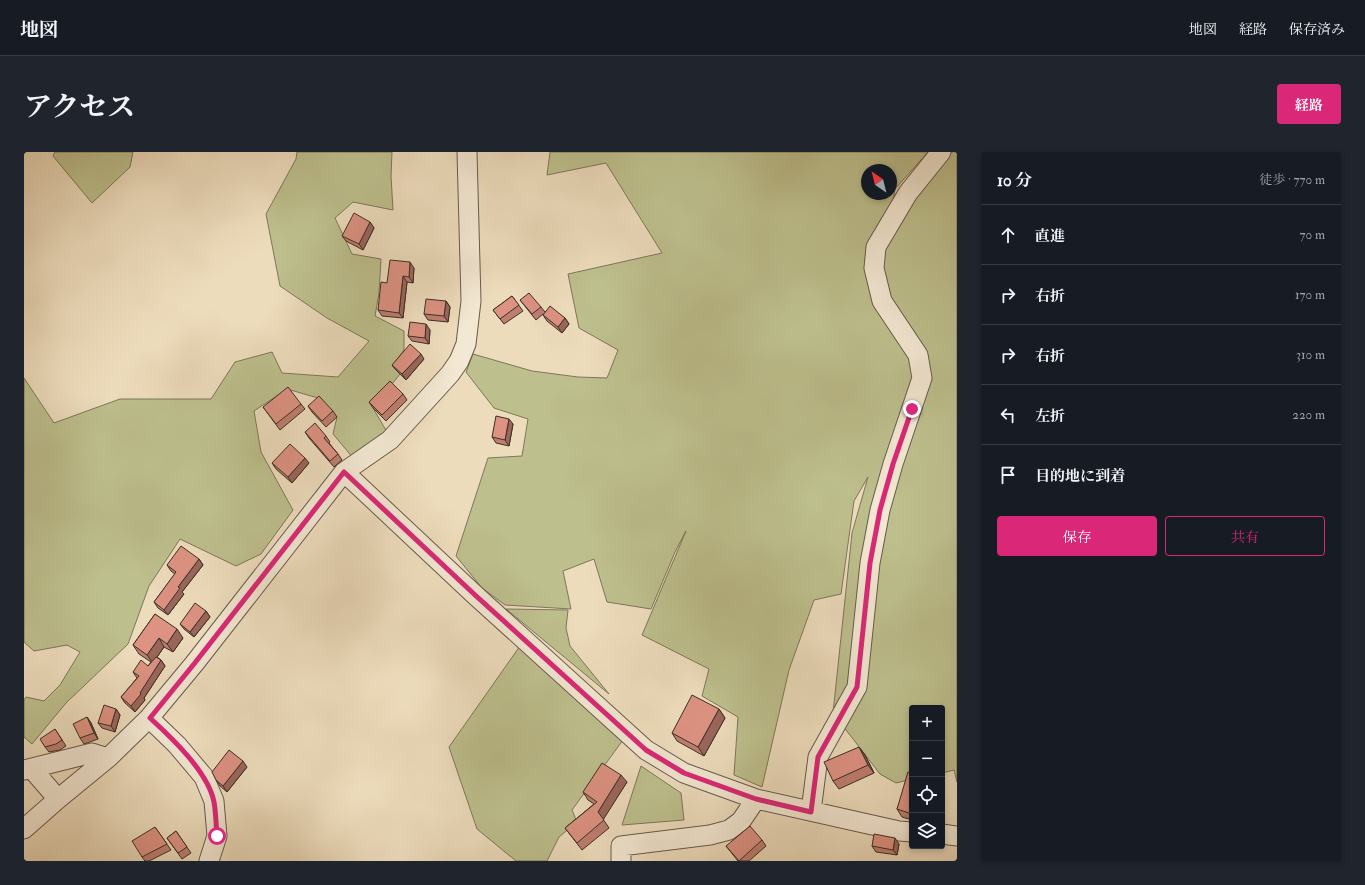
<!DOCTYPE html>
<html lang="ja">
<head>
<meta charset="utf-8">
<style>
  :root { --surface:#171b24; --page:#20242c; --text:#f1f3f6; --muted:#9ea1a6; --line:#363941; --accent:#db2777 }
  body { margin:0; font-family:"IM FELL Double Pica","Noto Serif JP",serif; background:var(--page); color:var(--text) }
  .controls { position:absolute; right:12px; bottom:12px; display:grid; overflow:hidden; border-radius:4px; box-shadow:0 2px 6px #0003 }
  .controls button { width:36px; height:36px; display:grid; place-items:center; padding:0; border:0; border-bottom:1px solid var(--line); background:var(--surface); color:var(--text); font:20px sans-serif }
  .compass { position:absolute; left:837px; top:12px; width:36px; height:36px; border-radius:50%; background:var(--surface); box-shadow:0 2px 6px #0003; rotate:325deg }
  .stop { position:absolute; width:12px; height:12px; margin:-9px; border:3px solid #db2777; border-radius:50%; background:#fff }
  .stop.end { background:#db2777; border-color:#fff; box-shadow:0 1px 4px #0008 }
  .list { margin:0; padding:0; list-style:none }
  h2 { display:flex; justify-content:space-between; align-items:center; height:52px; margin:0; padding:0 16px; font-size:17px }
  h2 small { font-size:13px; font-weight:400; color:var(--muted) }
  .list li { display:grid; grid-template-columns:26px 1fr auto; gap:12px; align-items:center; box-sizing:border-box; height:60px; padding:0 16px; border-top:1px solid var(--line) }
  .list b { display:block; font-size:15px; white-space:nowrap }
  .list em { font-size:13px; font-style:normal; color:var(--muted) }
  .actions { display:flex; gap:8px; padding:12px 16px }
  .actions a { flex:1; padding:9px 0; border:1px solid var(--accent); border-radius:4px; text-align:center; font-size:14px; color:var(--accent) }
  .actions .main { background:var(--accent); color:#fff }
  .icon { flex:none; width:22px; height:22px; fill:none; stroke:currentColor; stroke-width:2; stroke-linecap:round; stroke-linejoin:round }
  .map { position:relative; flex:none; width:933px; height:709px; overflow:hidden; border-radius:4px }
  header { display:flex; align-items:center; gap:24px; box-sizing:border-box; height:56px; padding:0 20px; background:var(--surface); border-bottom:1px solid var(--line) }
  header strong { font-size:19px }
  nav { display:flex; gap:22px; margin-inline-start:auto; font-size:14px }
  .intro { display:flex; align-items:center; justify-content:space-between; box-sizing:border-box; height:96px; padding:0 24px }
  h1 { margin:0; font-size:28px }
  .button { padding:10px 18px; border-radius:4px; background:var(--accent); color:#fff; font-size:14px; font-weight:700 }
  main { display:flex; gap:24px; padding:0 24px }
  aside { flex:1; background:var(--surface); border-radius:4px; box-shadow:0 2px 6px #0003 }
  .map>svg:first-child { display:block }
  .green { fill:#bdbf8d; stroke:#7c775a; fill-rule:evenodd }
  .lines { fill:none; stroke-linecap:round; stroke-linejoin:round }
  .minor-casing { stroke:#685a4d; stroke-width:21 }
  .minor { stroke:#f3e8d3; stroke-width:19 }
  .wall { fill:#be7e70; stroke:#3b2f28 }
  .shaded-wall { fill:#9b665b; stroke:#3b2f28 }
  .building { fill:#dd9282; stroke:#3b2f28 }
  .route { stroke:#db2777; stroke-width:5 }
</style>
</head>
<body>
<header>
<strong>地図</strong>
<nav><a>地図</a><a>経路</a><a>保存済み</a></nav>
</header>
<div class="intro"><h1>アクセス</h1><a class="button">経路</a></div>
<main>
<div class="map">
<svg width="933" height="709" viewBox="0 0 933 709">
  <rect width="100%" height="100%" fill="#eddcbc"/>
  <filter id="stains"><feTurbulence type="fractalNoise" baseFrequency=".005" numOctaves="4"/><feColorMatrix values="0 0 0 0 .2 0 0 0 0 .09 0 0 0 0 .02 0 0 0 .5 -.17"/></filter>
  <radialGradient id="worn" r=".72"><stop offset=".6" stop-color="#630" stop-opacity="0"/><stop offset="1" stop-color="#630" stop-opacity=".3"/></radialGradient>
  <path class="green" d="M 31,0 L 109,0 L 106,15 L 68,51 L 29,4 Z
    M 273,0 L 368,0 L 367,24 L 369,58 L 329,50 L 311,66 L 328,102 L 357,107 L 355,141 L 351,164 L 380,179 L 380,198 L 368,214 L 376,222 L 349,256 L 363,280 L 330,307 L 309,282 L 313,265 L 294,246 L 263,237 L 230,259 L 237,300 L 269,358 L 237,402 L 212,414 L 156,387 L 125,434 L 104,492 L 42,551 L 8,592 L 0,585 L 0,548 L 2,545 L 20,549 L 36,533 L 56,500 L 43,493 L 10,499 L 0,490 L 0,226 L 30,271 L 96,247 L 187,247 L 211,210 L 248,200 L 258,221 L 314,225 L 345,189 L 303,166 L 256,134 L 242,62 L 272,7 Z
    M 526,0 L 904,0 L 871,37 L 867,63 L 924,0 L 933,0 L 933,630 L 930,618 L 918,621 L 918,556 L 888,556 L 888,627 L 872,631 L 856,622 L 809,561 L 828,381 L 844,325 L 830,349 L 817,442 L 790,448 L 765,518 L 738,635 L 710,623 L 714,565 L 678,544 L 685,517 L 618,483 L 662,379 L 651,400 L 627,457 L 583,450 L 570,407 L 539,419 L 547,457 L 481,453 L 458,436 L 432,404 L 464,306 L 498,304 L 504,267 L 470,256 L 442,220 L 449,202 L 508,219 L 554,225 L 583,226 L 594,198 L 555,176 L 544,122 L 638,101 L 582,11 L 523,23 ZM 843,18 L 867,18 L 867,42 L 843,42 Z
    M 482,457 L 544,458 L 542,476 L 546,494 L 585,542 Z
    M 496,494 L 599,588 L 548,658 L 553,670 L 535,685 L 523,709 L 492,709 L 453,677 L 425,595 Z
    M 617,614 L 657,641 L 660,668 L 598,673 Z"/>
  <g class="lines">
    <defs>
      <path id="minor" d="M 320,320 L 451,443 L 622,598 L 660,621 L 732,647 L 875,679 L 888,680
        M 125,566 L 153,593 L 180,625 L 190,649 L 193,684 L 185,709
        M 8,617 L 34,647
        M 0,618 L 68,601 L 84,606
        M 787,659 L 794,605 L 833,535 L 846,411 L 856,358 L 869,312 L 898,226 L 894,203 L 858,149 L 850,116 L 852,95 L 884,41 L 917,0
        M 0,677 L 34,647 L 84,606 L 125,566 L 170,512 L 320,320 L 366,288 L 426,222 L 435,209 L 442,192 L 447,149 L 443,0
        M 918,682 L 933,684
        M 597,709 L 597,694 L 686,683 L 705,678 L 717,669 L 732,647"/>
    </defs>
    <use href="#minor" class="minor-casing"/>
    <use href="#minor" class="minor"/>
  </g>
  <path class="wall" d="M 346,70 L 350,76 L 339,98 L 322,89 L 318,84 Z
    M 390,116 L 389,131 L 383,130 L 379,166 L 358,164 L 354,158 L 363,131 Z
    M 488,144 L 499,159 L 480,172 L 469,158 Z
    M 496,148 L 517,155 L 521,160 L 541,166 L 545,172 L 538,181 L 523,169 L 519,163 L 519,162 L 512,168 Z
    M 422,149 L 426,155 L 424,170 L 404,168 L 400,162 Z
    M 406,178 L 405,192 L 388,189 L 384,184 Z
    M 400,207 L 382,228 L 372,218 L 368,213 Z
    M 379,242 L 383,248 L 362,269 L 349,256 L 345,250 Z
    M 277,252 L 281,257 L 256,278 L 239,255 Z
    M 284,254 L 309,259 L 313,265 L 302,275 L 288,260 Z
    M 489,272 L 485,294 L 472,291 L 468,285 Z
    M 281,280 L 302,284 L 306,290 L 305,291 L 314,302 L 318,308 L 310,315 L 285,286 Z
    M 248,311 L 285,311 L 268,331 L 252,317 Z
    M 175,407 L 179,413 L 158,440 L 160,442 L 144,463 L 134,456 L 130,450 L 151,422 L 147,419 L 143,413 Z
    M 182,459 L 186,465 L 170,485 L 160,477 L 156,472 Z
    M 131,462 L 159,486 L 149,500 L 140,495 L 133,505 L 137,508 L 141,514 L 120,546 L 121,548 L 111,560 L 101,551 L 97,545 L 113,526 L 109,520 L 124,514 L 127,510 L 115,502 L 109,493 Z
    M 92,557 L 96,563 L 91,580 L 78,576 L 74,571 Z
    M 695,557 L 701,566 L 680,604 L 653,589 L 648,581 Z
    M 63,565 L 67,571 L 74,587 L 60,592 L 56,586 Z
    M 31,577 L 42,594 L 36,598 L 25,600 L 21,595 Z
    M 835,595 L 841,603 L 850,621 L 815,637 L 809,629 Z
    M 223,615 L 203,640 L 196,634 L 192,628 Z
    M 888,621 L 888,668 L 878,665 L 873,657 Z
    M 603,630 L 579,667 L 585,676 L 558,698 L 541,676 L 570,652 L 564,648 L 559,640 Z
    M 131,675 L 147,698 L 125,709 L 121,709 L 118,705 Z
    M 152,679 L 167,701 L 158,707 L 143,686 Z
    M 738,688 L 742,694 L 725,709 L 714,709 L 702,694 Z
    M 875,692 L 873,703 L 852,700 L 848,694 Z"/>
  <path class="shaded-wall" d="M 346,70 L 350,76 L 339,98 L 335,92 Z
    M 386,110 L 390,116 L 389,131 L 385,125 Z
    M 379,124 L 383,130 L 379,166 L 375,161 Z
    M 422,149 L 426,155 L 424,170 L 420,164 Z
    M 541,166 L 545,172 L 538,181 L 534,175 Z
    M 402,172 L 406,178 L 405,192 L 401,186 Z
    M 397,202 L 400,207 L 382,228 L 378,222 Z
    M 485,267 L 489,272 L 485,294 L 481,288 Z
    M 281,306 L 285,311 L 268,331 L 264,325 Z
    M 175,407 L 179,413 L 158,440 L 160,442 L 144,463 L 140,458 L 154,435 Z
    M 182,459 L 186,465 L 170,485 L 166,480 Z
    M 153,477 L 159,486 L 149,500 L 143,492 Z
    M 135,486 L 140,495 L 129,511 L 123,503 Z
    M 137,508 L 141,514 L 120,546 L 121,548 L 111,560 L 107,554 Z
    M 92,557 L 96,563 L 91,580 L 87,574 Z
    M 695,557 L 701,566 L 680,604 L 674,595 Z
    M 63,565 L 67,571 L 74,587 L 70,581 Z
    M 835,595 L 841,603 L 850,621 L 844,613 Z
    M 219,609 L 223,615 L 203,640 L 199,634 Z
    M 597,623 L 603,630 L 579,668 L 574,660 Z
    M 871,686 L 875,692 L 873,703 L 869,698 Z"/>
  <path class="building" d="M 330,61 L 346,70 L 335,92 L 318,84 Z
    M 366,108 L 386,110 L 385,125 L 379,124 L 375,161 L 354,158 L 357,130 L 363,131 Z
    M 505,141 L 517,155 L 508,162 L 496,148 Z
    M 488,144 L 495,153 L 476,167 L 469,158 Z
    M 402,147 L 422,149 L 420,164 L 400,162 Z
    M 526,154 L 541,166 L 534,175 L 519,163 Z
    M 386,170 L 402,172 L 401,186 L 384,184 Z
    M 386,192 L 397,202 L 378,222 L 368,213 Z
    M 366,229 L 379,242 L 358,263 L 345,250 Z
    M 264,235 L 277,252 L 252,272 L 239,255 Z
    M 295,244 L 309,259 L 298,269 L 284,254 Z
    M 472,264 L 485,267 L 481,288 L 468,285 Z
    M 291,271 L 302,284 L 300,286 L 314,302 L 306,309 L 281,280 Z
    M 266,292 L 281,306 L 264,325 L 248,311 Z
    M 157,394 L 175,407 L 154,435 L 156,436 L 140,458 L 130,450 L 152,420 L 143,413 Z
    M 171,451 L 182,459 L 166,480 L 156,472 Z
    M 131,462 L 153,477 L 143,492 L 135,486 L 123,503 L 109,493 Z
    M 132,505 L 137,508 L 116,541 L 117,542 L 107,554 L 97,545 L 115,524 L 109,520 L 117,508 L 124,514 Z
    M 668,543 L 695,557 L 674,595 L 648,581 Z
    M 80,553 L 92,557 L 87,574 L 74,571 Z
    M 63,565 L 70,581 L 56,586 L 49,572 Z
    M 31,577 L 38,588 L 32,592 L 21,595 L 16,587 Z
    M 835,595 L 844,613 L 809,629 L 800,610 Z
    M 205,598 L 219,609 L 199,634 L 192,628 L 188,620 Z
    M 578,611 L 597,623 L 574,660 L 580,668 L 553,691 L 541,676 L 573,650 L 559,640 Z
    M 884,620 L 888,621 L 888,662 L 873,657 Z
    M 726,674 L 738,688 L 715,709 L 702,694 Z
    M 131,675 L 143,692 L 118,705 L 108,689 Z
    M 152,679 L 163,695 L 154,701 L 143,686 Z
    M 850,682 L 871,686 L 869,698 L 848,694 Z"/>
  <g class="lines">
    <path class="route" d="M 193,684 C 192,673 192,661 190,650 C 184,620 148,586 126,566 L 170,512 L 320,320 L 451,443 L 622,598 L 660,621 L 732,647 L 787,660 L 794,605 L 833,535 L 846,411 L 856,358 L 869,312 L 888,257"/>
  </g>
  <rect width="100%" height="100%" filter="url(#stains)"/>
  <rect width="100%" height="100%" fill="url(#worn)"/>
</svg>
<div class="controls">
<button>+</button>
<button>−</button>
<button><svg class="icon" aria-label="locate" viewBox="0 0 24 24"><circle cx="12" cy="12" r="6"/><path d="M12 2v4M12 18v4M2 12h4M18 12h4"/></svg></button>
<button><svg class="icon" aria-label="layers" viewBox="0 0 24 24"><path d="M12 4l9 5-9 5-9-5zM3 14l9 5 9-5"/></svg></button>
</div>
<svg class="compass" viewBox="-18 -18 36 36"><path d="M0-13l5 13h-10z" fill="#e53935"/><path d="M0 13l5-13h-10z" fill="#9ea1a6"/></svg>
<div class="stop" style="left:193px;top:684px"></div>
<div class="stop end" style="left:888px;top:257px"></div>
</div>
<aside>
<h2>10 分<small>徒歩 · 770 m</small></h2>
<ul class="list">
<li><svg class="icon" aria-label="ahead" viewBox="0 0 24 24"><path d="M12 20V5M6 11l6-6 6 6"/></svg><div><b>直進</b></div><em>70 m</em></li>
<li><svg class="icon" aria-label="right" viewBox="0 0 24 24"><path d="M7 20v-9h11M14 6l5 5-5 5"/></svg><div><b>右折</b></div><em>170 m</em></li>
<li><svg class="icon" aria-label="right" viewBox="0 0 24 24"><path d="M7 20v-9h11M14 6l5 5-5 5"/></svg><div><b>右折</b></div><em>310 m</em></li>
<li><svg class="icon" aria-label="left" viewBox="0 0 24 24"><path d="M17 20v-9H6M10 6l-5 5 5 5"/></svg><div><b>左折</b></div><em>220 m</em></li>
<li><svg class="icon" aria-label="arrive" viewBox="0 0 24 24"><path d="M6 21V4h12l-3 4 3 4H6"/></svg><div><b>目的地に到着</b></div></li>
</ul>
<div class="actions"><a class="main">保存</a><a>共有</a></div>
</aside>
</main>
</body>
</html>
